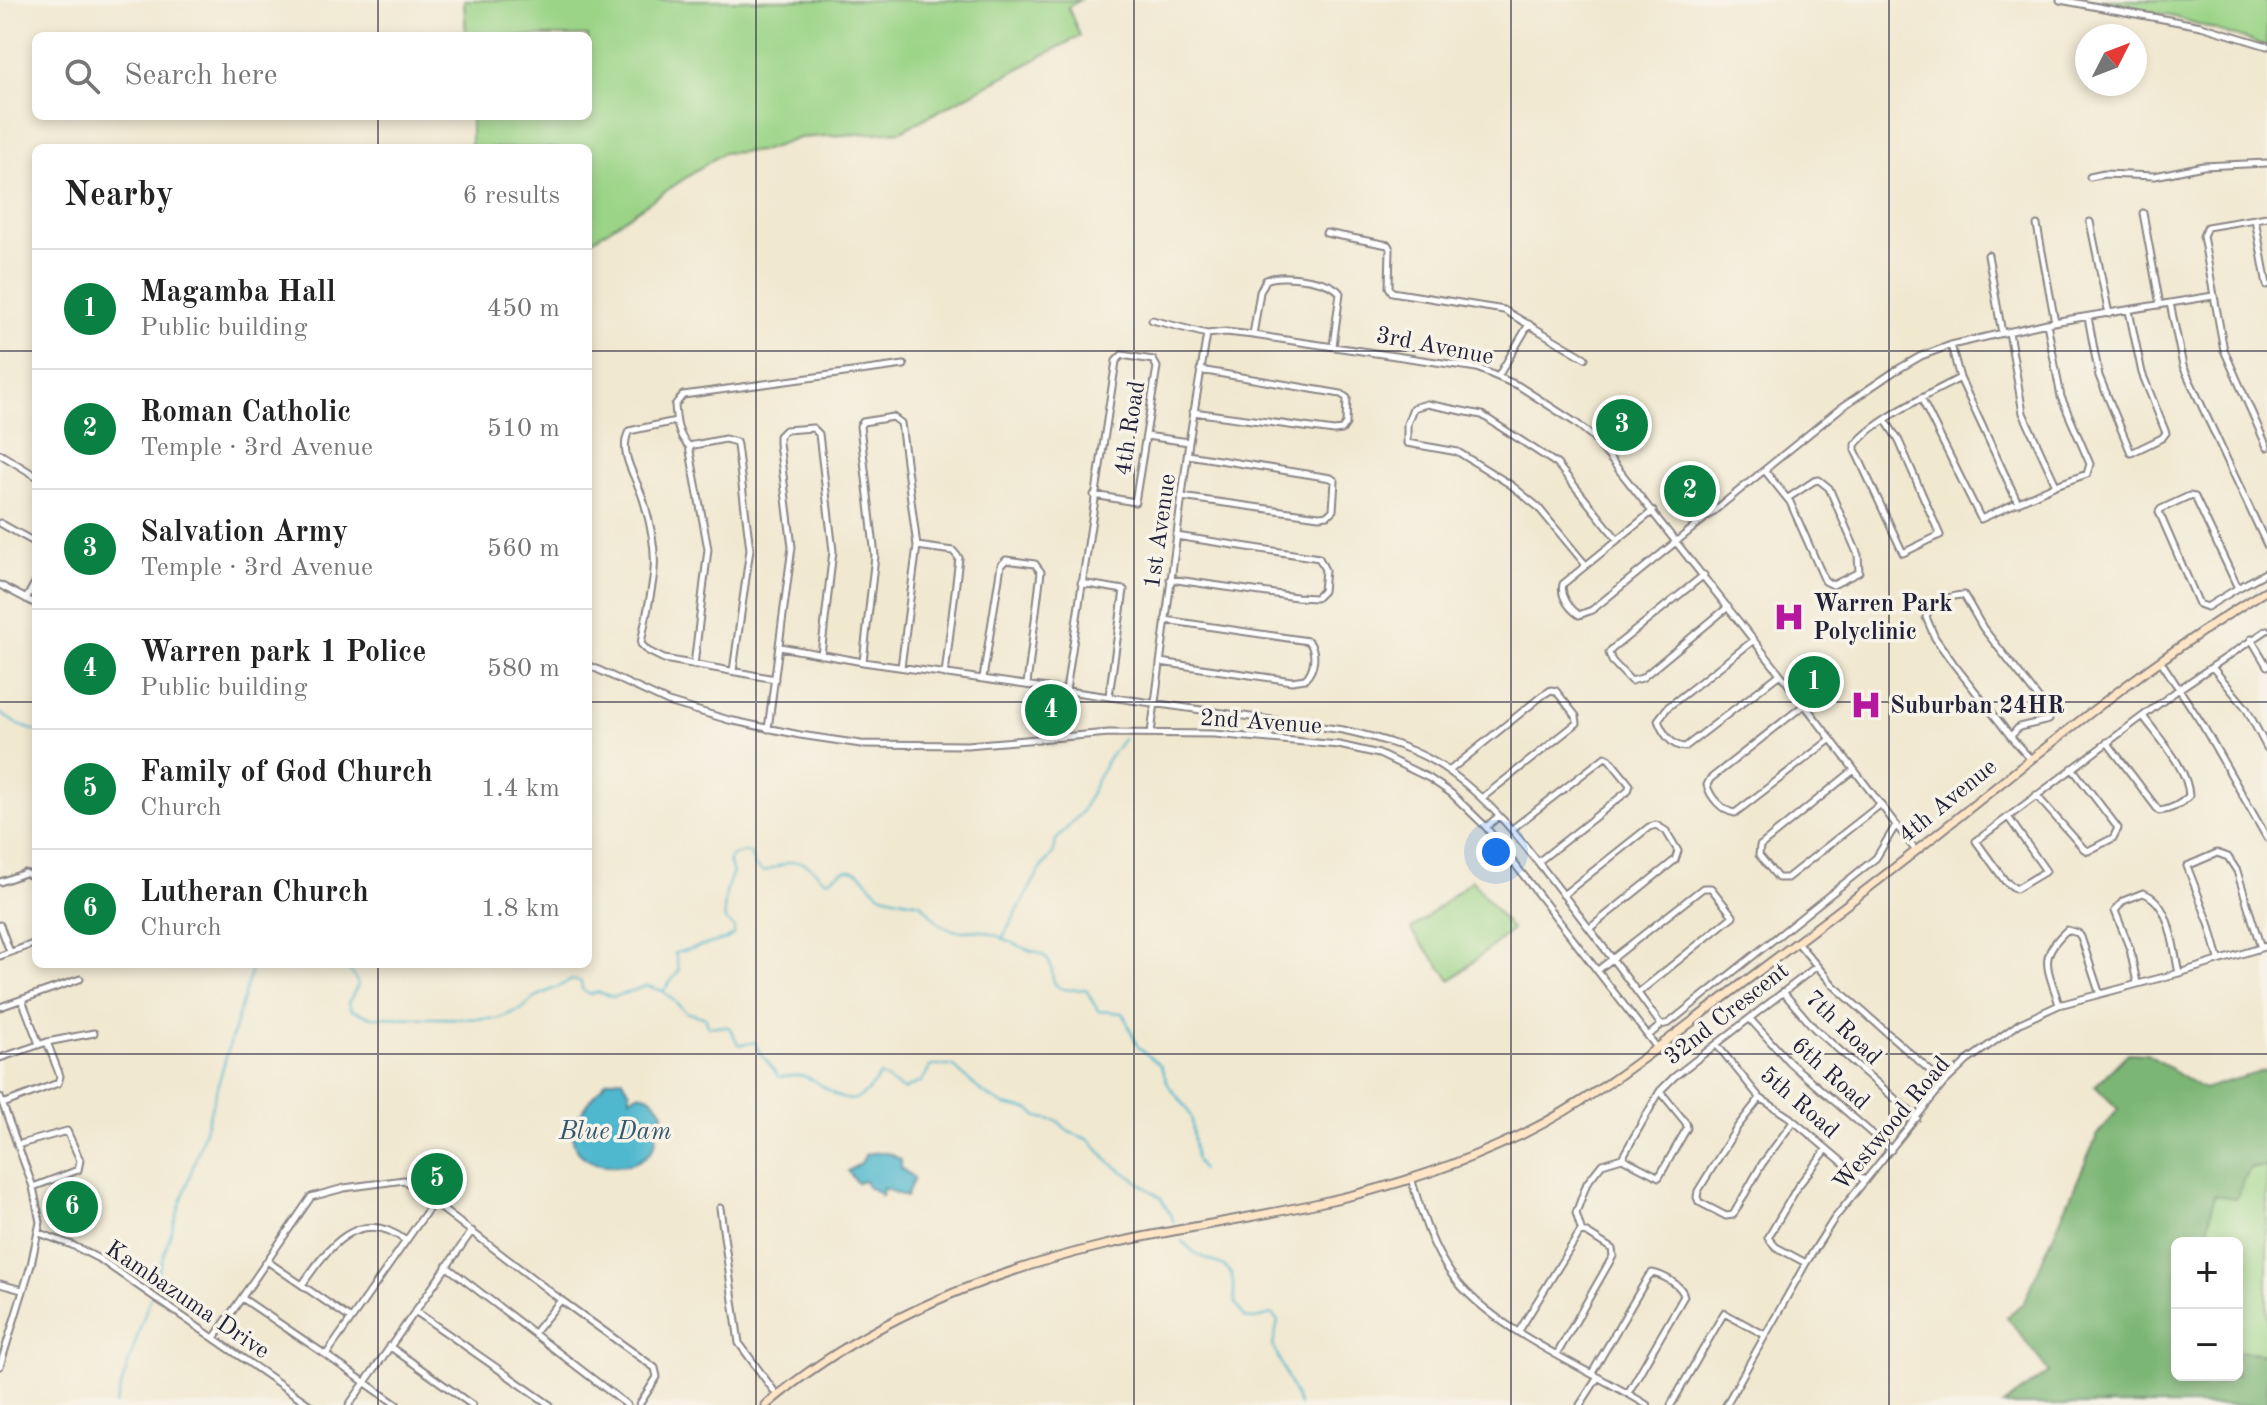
<!DOCTYPE html>
<html lang="en">
<head>
<meta charset="utf-8">
<style>
  :root { --surface:#fff; --page:#f2f2f2; --text:#222; --muted:#767676; --line:#e0e0e0; --accent:#0b8043 }
  body { margin:0; font-family:"Old Standard TT",serif; background:var(--page); color:var(--text) }
  .controls { position:absolute; right:24px; bottom:24px; display:grid; overflow:hidden; border-radius:12px; box-shadow:0 4px 12px #0003 }
  .controls button { width:72px; height:72px; display:grid; place-items:center; padding:0; border:0; border-bottom:2px solid var(--line); background:var(--surface); color:var(--text); font:40px sans-serif }
  .compass { position:absolute; left:2075px; top:24px; width:72px; height:72px; border-radius:50%; background:var(--surface); box-shadow:0 4px 12px #0003; rotate:48deg }
  .you { position:absolute; left:1496px; top:852px; width:28px; height:28px; margin:-20px; border:6px solid #fff; border-radius:50%; background:#1a73e8; box-shadow:0 0 0 12px #1a73e833 }
  .badge { display:grid; place-items:center; width:52px; height:52px; border-radius:50%; background:var(--accent); color:#fff; font-size:26px; font-weight:700 }
  .pin { position:absolute; translate:-50% -50%; border:4px solid #fff; box-shadow:0 2px 8px #0006 }
  .list { margin:0; padding:0; list-style:none }
  h2 { display:flex; justify-content:space-between; align-items:center; height:104px; margin:0; padding:0 32px; font-size:34px }
  h2 small { font-size:26px; font-weight:400; color:var(--muted) }
  .list li { display:grid; grid-template-columns:52px 1fr auto; gap:24px; align-items:center; box-sizing:border-box; height:120px; padding:0 32px; border-top:2px solid var(--line) }
  .list b { display:block; font-size:30px; white-space:nowrap }
  .list p { margin:0; font-size:26px; white-space:nowrap; color:var(--muted) }
  .list em { font-size:26px; font-style:normal; color:var(--muted) }
  .icon { flex:none; width:44px; height:44px; fill:none; stroke:currentColor; stroke-width:2; stroke-linecap:round; stroke-linejoin:round }
  .map { position:relative; flex:none; width:2267px; height:1405px; overflow:hidden }
  .search { position:absolute; background:var(--surface); box-shadow:0 4px 12px #0003; left:32px; top:32px; width:560px; height:88px; display:flex; align-items:center; gap:20px; box-sizing:border-box; padding:0 28px; border-radius:12px; color:var(--muted); font-size:30px }
  .panel { position:absolute; background:var(--surface); box-shadow:0 4px 12px #0003; left:32px; top:144px; width:560px; height:824px; border-radius:12px }
  .map>svg:first-child { display:block }
  .green { fill:#9bd487; stroke:#5e7b61; stroke-width:2 }
  .forest { fill:#7cb674; stroke:#4f6c58; stroke-width:2 }
  .water { fill:#50b8ce; stroke:#396d84; stroke-width:2 }
  .lines { fill:none; stroke-linecap:round; stroke-linejoin:round }
  .stream { stroke:#50b8ce; stroke-width:2 }
  .street-casing { stroke:#8a8586; stroke-width:9 }
  .secondary-casing { stroke:#8a8586; stroke-width:11 }
  .street { stroke:#fff; stroke-width:5 }
  .secondary { stroke:#fde5c5; stroke-width:7 }
  .grid { fill:none; stroke:#22223b; stroke-width:2; stroke-opacity:0.55 }
  .labels { text-anchor:middle; stroke-width:7; stroke-linejoin:round; paint-order:stroke }
  .street-label { font-size:24px; fill:#22223b; stroke:#f7f3e8 }
  .poi-label { font-size:24px; font-weight:bold; fill:#22223b; stroke:#f7f3e8; text-anchor:start }
  .water-label { font-size:26px; font-style:italic; fill:#32566e; stroke:#f7f3e8 }
</style>
</head>
<body>
<div class="map">
<svg width="2267" height="1405" viewBox="0 0 2267 1405">
  <rect width="100%" height="100%" fill="#f7f3e8"/>
  <filter id="ink" filterUnits="userSpaceOnUse"><feTurbulence type="fractalNoise" baseFrequency=".0125" numOctaves="2"/><feDisplacementMap in="SourceGraphic" scale="16" xChannelSelector="R" yChannelSelector="G"/><feConvolveMatrix kernelMatrix="1 2 1 2 8 2 1 2 1" color-interpolation-filters="sRGB"/></filter>
  <filter id="wash" filterUnits="userSpaceOnUse"><feTurbulence type="fractalNoise" baseFrequency=".006" numOctaves="4" result="noise"/><feDisplacementMap in="SourceGraphic" scale="32" xChannelSelector="R" yChannelSelector="G"/><feGaussianBlur stdDeviation="1.8" result="paint"/><feColorMatrix in="noise" values="0 0 0 0 0 0 0 0 0 0 0 0 0 0 0 0 0 1.4 0 .05"/><feComposite in="paint" operator="in"/></filter>
  <g filter="url(#wash)">
    <rect width="100%" height="100%" fill="#f1e8d0"/>
    <path class="green" d="M 464,0 L 1080,0 L 1068,7 L 1080,36 L 901,131 L 799,138 L 762,151 L 723,153 L 588,243 L 588,148 L 471,148 L 471,116 L 588,116 L 588,36 L 466,36 Z
      M 2091,0 L 2267,0 L 2267,46 L 2175,17 Z
      M 1472,880 L 1512,930 L 1451,980 L 1411,930 Z
      M 2267,1167 L 2267,1354 L 2237,1351 L 2237,1243 L 2210,1243 L 2208,1229 L 2214,1195 L 2250,1168 Z"/>
    <path class="forest" d="M 2128,1053 L 2147,1054 L 2203,1089 L 2267,1070 L 2267,1167 L 2250,1168 L 2236,1198 L 2214,1195 L 2208,1229 L 2210,1243 L 2177,1243 L 2177,1375 L 2237,1375 L 2237,1351 L 2267,1354 L 2267,1405 L 2003,1405 L 2049,1372 L 2007,1317 L 2024,1302 L 2097,1136 L 2118,1109 L 2095,1086 Z"/>
    <path class="water" d="M 622,1078 L 630,1092 L 630,1098 L 640,1093 L 652,1097 L 663,1112 L 661,1125 L 656,1130 C 662,1181 560,1176 574,1127 C 579,1111 596,1094 606,1081 Z
      M 878,1152 L 891,1154 L 901,1160 L 901,1168 L 914,1178 L 906,1197 L 883,1188 L 882,1196 L 873,1189 L 868,1188 L 865,1180 L 857,1183 L 848,1171 L 861,1163 L 866,1154 Z"/>
    <g class="lines">
      <path class="stream" d="M 0,713 L 18,725 L 36,731
        M 1002,939 L 1041,868 L 1054,852 L 1056,840 L 1081,813 L 1106,762 L 1124,738
        M 336,964 C 346,967 355,974 358,985 L 348,1003 L 351,1010 L 371,1017 L 496,1019 L 522,1009 L 534,998 L 572,980 L 581,982 L 582,989 L 589,994 L 598,992 L 613,997 L 647,986 L 663,991 L 686,1012 L 706,1018 L 708,1026 L 729,1027 L 739,1045 L 755,1042 C 760,1058 771,1062 778,1077 C 786,1077 797,1074 804,1076 C 835,1087 848,1124 880,1075 L 903,1090 L 922,1081 L 931,1066 L 953,1066 L 983,1093 L 1004,1105 L 1030,1110 L 1038,1117 L 1058,1121 L 1069,1132 L 1090,1140 L 1107,1160 L 1161,1198 L 1174,1222
        M 664,990 L 679,971 L 675,953 L 727,939 L 734,934 L 734,927 L 725,920 C 723,905 726,886 733,873 L 729,861 L 731,856 L 745,852 L 750,853 L 754,865 L 763,872 C 780,867 793,855 811,867 C 817,871 818,876 825,880 C 834,879 839,870 848,870 C 865,869 870,890 883,895 C 895,899 909,901 921,903 C 933,916 940,930 959,931 C 967,931 976,930 984,931 C 999,935 1014,945 1029,950 C 1036,953 1034,950 1041,954 C 1065,967 1034,995 1086,989 L 1098,1011 L 1123,1013 L 1138,1047 L 1160,1065 L 1169,1086 L 1186,1107 L 1191,1117 L 1196,1160 L 1202,1170
        M 1182,1241 L 1196,1254 L 1224,1266 L 1232,1274 L 1235,1302 L 1245,1318 L 1255,1319 L 1271,1314 L 1278,1321 L 1273,1345 L 1299,1405
        M 153,1287 L 204,1133 L 253,964
        M 115,1405 L 150,1298"/>
    </g>
  </g>
  <g filter="url(#ink)">
    <g class="lines">
      <defs>
        <path id="street" d="M 2060,0 L 2201,26 L 2267,46
          M 2090,177 L 2104,174 L 2155,176 L 2203,166 L 2267,163
          M 2143,213 L 2160,305
          M 2267,217 L 2207,227 L 2203,236 L 2224,350 L 2267,447
          M 2255,219 L 2267,285
          M 2090,222 L 2109,314
          M 2037,225 L 2055,322
          M 1326,233 L 1388,245 L 1390,249 L 1389,287 L 1392,292 L 1504,310 L 1585,358
          M 1988,255 L 2002,333
          M 2170,303 L 2183,366 L 2267,545
          M 2088,317 L 2099,376 L 2131,453 L 2162,438 L 2166,433 L 2142,373 L 2129,311
          M 1152,320 L 1207,334 L 1226,332 L 1253,335 L 1477,368 L 1519,386 L 1576,423 L 1593,437 L 1811,713 L 1916,851
          M 2009,332 L 2023,413 L 2056,485
          M 1253,335 L 1260,292 L 1266,280 C 1281,273 1330,279 1340,293 L 1333,346
          M 1951,345 L 1960,378 L 2018,503
          M 1499,375 L 1529,324
          M 1921,398 L 1981,519 L 2056,485 L 2087,474 L 2090,464 L 2061,397 L 2047,323
          M 1193,412 L 1334,431 L 1342,430 L 1346,424 L 1347,398 L 1341,394 L 1200,370
          M 676,421 L 629,431 C 617,454 638,479 644,502 C 650,522 656,548 654,570 C 652,594 645,619 641,644 L 648,651 L 664,659 L 775,679
          M 1886,421 L 1899,441 L 1940,535 L 1903,553 L 1855,450 L 1855,445 C 1874,420 1932,393 1960,378
          M 1146,436 L 1189,442
          M 689,446 C 677,435 676,420 675,405 L 683,395 L 904,365
          M 0,454 L 36,476
          M 1765,471 L 1790,502 L 1825,581 L 1833,585 L 1859,572 L 1858,555 L 1829,488 L 1819,480 L 1814,481 L 1788,498
          M 1181,497 L 1319,516 L 1328,515 L 1333,510 L 1335,481 L 1331,478 L 1188,455
          M 1653,511 L 1563,584 C 1560,596 1569,608 1579,615 L 1592,610 L 1842,407 L 1895,371 L 1921,356 L 1951,345 L 2047,323 L 2213,296
          M 0,523 L 36,543
          M 917,546 L 953,551 L 959,558 L 945,674
          M 1585,564 L 1538,507 L 1511,485 L 1458,452 L 1407,443 L 1407,424 L 1413,408 L 1427,404 L 1482,415 L 1557,464 L 1617,539
          M 1704,575 L 1612,649 L 1609,653 L 1612,661 L 1631,681 L 1642,678 L 1728,607
          M 1170,579 L 1296,597 L 1316,598 L 1323,591 L 1325,570 L 1319,558 L 1176,536
          M 1081,583 L 1124,590 L 1109,696
          M 0,585 L 36,604
          M 2238,588 L 2207,607 L 2199,604 L 2159,512 L 2161,509 L 2189,496 L 2195,497 L 2238,588 L 2267,572
          M 26,599 L 36,581
          M 2251,639 L 2267,666
          M 1754,640 L 1668,707 L 1658,720 C 1662,732 1672,747 1685,747 L 1780,674
          M 780,647 L 863,662 L 1343,730 C 1380,738 1419,749 1450,772 C 1496,805 1528,849 1562,893 C 1596,937 1629,980 1661,1025 L 1669,1023 L 1876,858 L 1896,825
          M 2160,660 L 2202,724 L 2267,838
          M 863,662 L 875,556 L 860,426 L 863,422 L 893,417 L 901,423 L 917,546 L 901,667
          M 1160,662 L 1292,681 L 1305,679 C 1314,671 1318,651 1308,641 L 1165,620
          M 588,665 L 668,702 L 729,720 L 800,735 L 861,744 L 967,745 L 1109,733 L 1214,734 L 1339,745 L 1379,754 L 1429,778 L 1451,793 L 1486,827 L 1658,1049
          M 694,665 L 708,549 L 689,446 L 725,439 L 736,442 L 737,445 L 750,549 L 733,671
          M 2212,667 L 2246,708 L 2267,748
          M 983,678 L 1001,565 L 1006,560 L 1035,564 L 1041,572 L 1027,684
          M 1066,690 L 1116,361 L 1122,355 L 1153,360 L 1157,367 L 1135,502 L 1094,495
          M 1804,705 L 1710,779 L 1707,785 C 1710,797 1722,811 1735,813 L 1831,739
          M 768,729 L 792,547 L 779,443 L 779,436 L 785,430 L 813,428 L 819,434 L 833,551 L 821,655
          M 1151,733 L 1189,442 L 1207,334
          M 2011,736 L 2019,727 L 2049,720 L 2050,713 L 1983,628 L 1964,595 C 1950,595 1930,604 1926,617 L 1935,638 L 1953,663 L 2001,724 C 2010,736 2019,748 2030,758
          M 1266,737 L 1269,720
          M 2107,742 L 2159,811 C 2170,810 2181,804 2189,796 C 2188,768 2159,738 2143,716
          M 1854,770 L 1760,846 L 1759,855 L 1778,878 L 1787,878 L 1881,804
          M 1449,771 L 1543,695 L 1551,690 L 1556,691 L 1576,716 L 1577,723 L 1482,798
          M 2036,795 L 2084,849 L 2088,851 L 2113,838 L 2118,828 L 2072,768
          M 2008,817 L 2046,871 L 2016,889 L 2005,881 L 1976,841 L 2179,689 L 2267,630
          M 1486,827 L 1499,816
          M 1512,829 L 1605,757 L 1609,759 L 1630,785 L 1628,791 L 1538,862
          M 0,882 L 25,873 L 32,876 L 36,882
          M 1563,895 L 1649,827 L 1656,825 L 1666,831 L 1678,851 L 1675,860 L 1590,928
          M 0,925 L 10,952
          M 1797,942 L 1833,985 L 1944,1083
          M 0,956 L 36,943
          M 2219,959 L 2209,923 L 2187,866 L 2217,853 L 2228,857 L 2237,871 L 2261,948
          M 1598,970 L 1703,888 L 1711,888 L 1733,916 L 1638,993
          M 2137,983 L 2130,949 L 2115,911 L 2123,901 L 2143,893 C 2171,902 2173,948 2179,973
          M 1783,992 L 1814,1028 L 1917,1118
          M 22,1000 L 39,1044
          M 2059,1005 C 2049,969 2036,958 2067,930 L 2078,933 L 2081,937 L 2099,992
          M 0,1007 L 80,979
          M 1750,1019 L 1790,1063 L 1891,1150
          M 1648,1036 L 1661,1025
          M 1717,1045 L 1760,1098 L 1789,1117 L 1865,1181
          M 0,1058 L 47,1042 L 94,1033
          M 1660,1091 L 1686,1123 L 1687,1128 L 1659,1177 L 1622,1158 L 1660,1091 L 1674,1077 L 1817,966
          M 0,1097 L 33,1187 L 40,1222 L 31,1265 L 0,1366
          M 1760,1098 L 1738,1126 L 1698,1191 L 1697,1197 L 1699,1202 L 1726,1216 L 1733,1215 L 1762,1164 L 1793,1122
          M 3,1104 L 58,1083 L 60,1076 L 47,1042
          M 17,1145 L 67,1131 L 80,1160 L 78,1170 L 33,1187
          M 1411,1178 C 1421,1211 1431,1247 1452,1275 C 1492,1330 1589,1369 1647,1405
          M 720,1208 L 739,1343 L 777,1395
          M 1582,1232 L 1576,1213 L 1587,1183 L 1602,1164 L 1622,1158
          M 39,1233 L 72,1245 L 101,1260 L 310,1405
          M 267,1261 L 351,1319
          M 1806,1263 L 1776,1247 L 1768,1238 L 1798,1186 L 1827,1149
          M 446,1266 L 627,1405
          M 0,1284 L 22,1290
          M 302,1285 C 327,1249 359,1204 406,1241
          M 242,1298 L 326,1355
          M 415,1311 L 550,1405
          M 1519,1331 L 1580,1232 L 1587,1233 L 1612,1249 L 1613,1256 L 1557,1354
          M 534,1333 L 561,1300
          M 214,1338 L 311,1197 L 344,1188 L 404,1180 L 561,1300 L 655,1368 L 657,1377 L 639,1405
          M 389,1346 L 472,1405
          M 1592,1373 L 1648,1277 L 1652,1273 C 1663,1275 1682,1285 1684,1296 L 1628,1393
          M 349,1405 L 472,1231
          M 397,1405 L 326,1355 L 434,1201
          M 1580,1405 L 1598,1377
          M 1671,1405 L 1724,1313 L 1765,1335
          M 1726,1405 L 1806,1263 L 1834,1219 L 1944,1083 L 1967,1061 L 2020,1023 L 2059,1005 L 2179,973 L 2267,946"/>
        <path id="secondary" d="M 766,1405 C 863,1323 979,1275 1101,1246 C 1177,1228 1256,1218 1332,1200 C 1396,1186 1462,1163 1521,1135 C 1595,1099 1658,1047 1723,998 C 1800,940 1877,883 1951,823 C 2054,741 2154,658 2267,590"/>
      </defs>
      <use href="#street" class="street-casing"/>
      <use href="#secondary" class="secondary-casing"/>
      <use href="#street" class="street"/>
      <use href="#secondary" class="secondary"/>
    </g>
  </g>
  <path class="grid" d="M 378,0 L 378,36M 756,0 L 756,1405M 1134,0 L 1134,1405M 1511,0 L 1511,1405M 1889,0 L 1889,1405M 378,116 L 378,148M 0,351 L 36,351M 588,351 L 2267,351M 0,702 L 36,702M 588,702 L 2267,702M 378,964 L 378,1405M 0,1054 L 2267,1054"/>
  <defs>
    <symbol id="hospital-bare" viewBox="-9 -9 18 18"><path d="M-5-5h3v3.5h4V-5h3V5h-3V1.5h-4V5h-3Z" fill="#b5179e" stroke="#f7f3e8" stroke-width="2.5" paint-order="stroke"/></symbol>
  </defs>
  <g fill-rule="evenodd">
    <use href="#hospital-bare" x="1767" y="595" width="44" height="44"/>
    <use href="#hospital-bare" x="1844" y="683" width="44" height="44"/>
  </g>
  <g class="labels">
    <g class="street-label">
      <text transform="translate(1435 345) rotate(11)" y="8">3rd Avenue</text>
      <text transform="translate(1129 428) rotate(-81)" y="8">4th Road</text>
      <text transform="translate(1159 531) rotate(-82)" y="8">1st Avenue</text>
      <text transform="translate(1261 721) rotate(4)" y="8">2nd Avenue</text>
      <text transform="translate(1947 800) rotate(-39)" y="8">4th Avenue</text>
      <text transform="translate(1726 1013) rotate(-38)" y="8">32nd Crescent</text>
      <text transform="translate(1844 1027) rotate(44)" y="8">7th Road</text>
      <text transform="translate(1831 1073) rotate(42)" y="8">6th Road</text>
      <text transform="translate(1800 1102) rotate(41)" y="8">5th Road</text>
      <text transform="translate(1891 1123) rotate(-50)" y="8">Westwood Road</text>
      <text transform="translate(188 1299) rotate(34)" y="8">Kambazuma Drive</text>
    </g>
    <g class="poi-label">
      <text x="1813" y="611">Warren Park<tspan x="1813" dy="28">Polyclinic</tspan></text>
      <text x="1890" y="713">Suburban 24HR</text>
    </g>
    <g class="water-label">
      <text x="615" y="1139">Blue Dam</text>
    </g>
  </g>
</svg>
<div class="controls">
<button>+</button>
<button>−</button>
</div>
<svg class="compass" viewBox="-18 -18 36 36"><path d="M0-13l5 13h-10z" fill="#e53935"/><path d="M0 13l5-13h-10z" fill="#767676"/></svg>
<div class="you"></div>
<div class="pin badge" style="left:1814px;top:682px">1</div>
<div class="pin badge" style="left:1690px;top:491px">2</div>
<div class="pin badge" style="left:1622px;top:425px">3</div>
<div class="pin badge" style="left:1051px;top:710px">4</div>
<div class="pin badge" style="left:437px;top:1179px">5</div>
<div class="pin badge" style="left:72px;top:1207px">6</div>
<div class="search"><svg class="icon" aria-label="search" viewBox="0 0 24 24"><circle cx="10" cy="10" r="6"/><path d="M15 15l6 6"/></svg>Search here</div>
<section class="panel">
<h2>Nearby<small>6 results</small></h2>
<ul class="list">
<li><span class="badge">1</span><div><b>Magamba Hall</b><p>Public building</p></div><em>450 m</em></li>
<li><span class="badge">2</span><div><b>Roman Catholic</b><p>Temple · 3rd Avenue</p></div><em>510 m</em></li>
<li><span class="badge">3</span><div><b>Salvation Army</b><p>Temple · 3rd Avenue</p></div><em>560 m</em></li>
<li><span class="badge">4</span><div><b>Warren park 1 Police</b><p>Public building</p></div><em>580 m</em></li>
<li><span class="badge">5</span><div><b>Family of God Church</b><p>Church</p></div><em>1.4 km</em></li>
<li><span class="badge">6</span><div><b>Lutheran Church</b><p>Church</p></div><em>1.8 km</em></li>
</ul>
</section>
</div>
</body>
</html>
